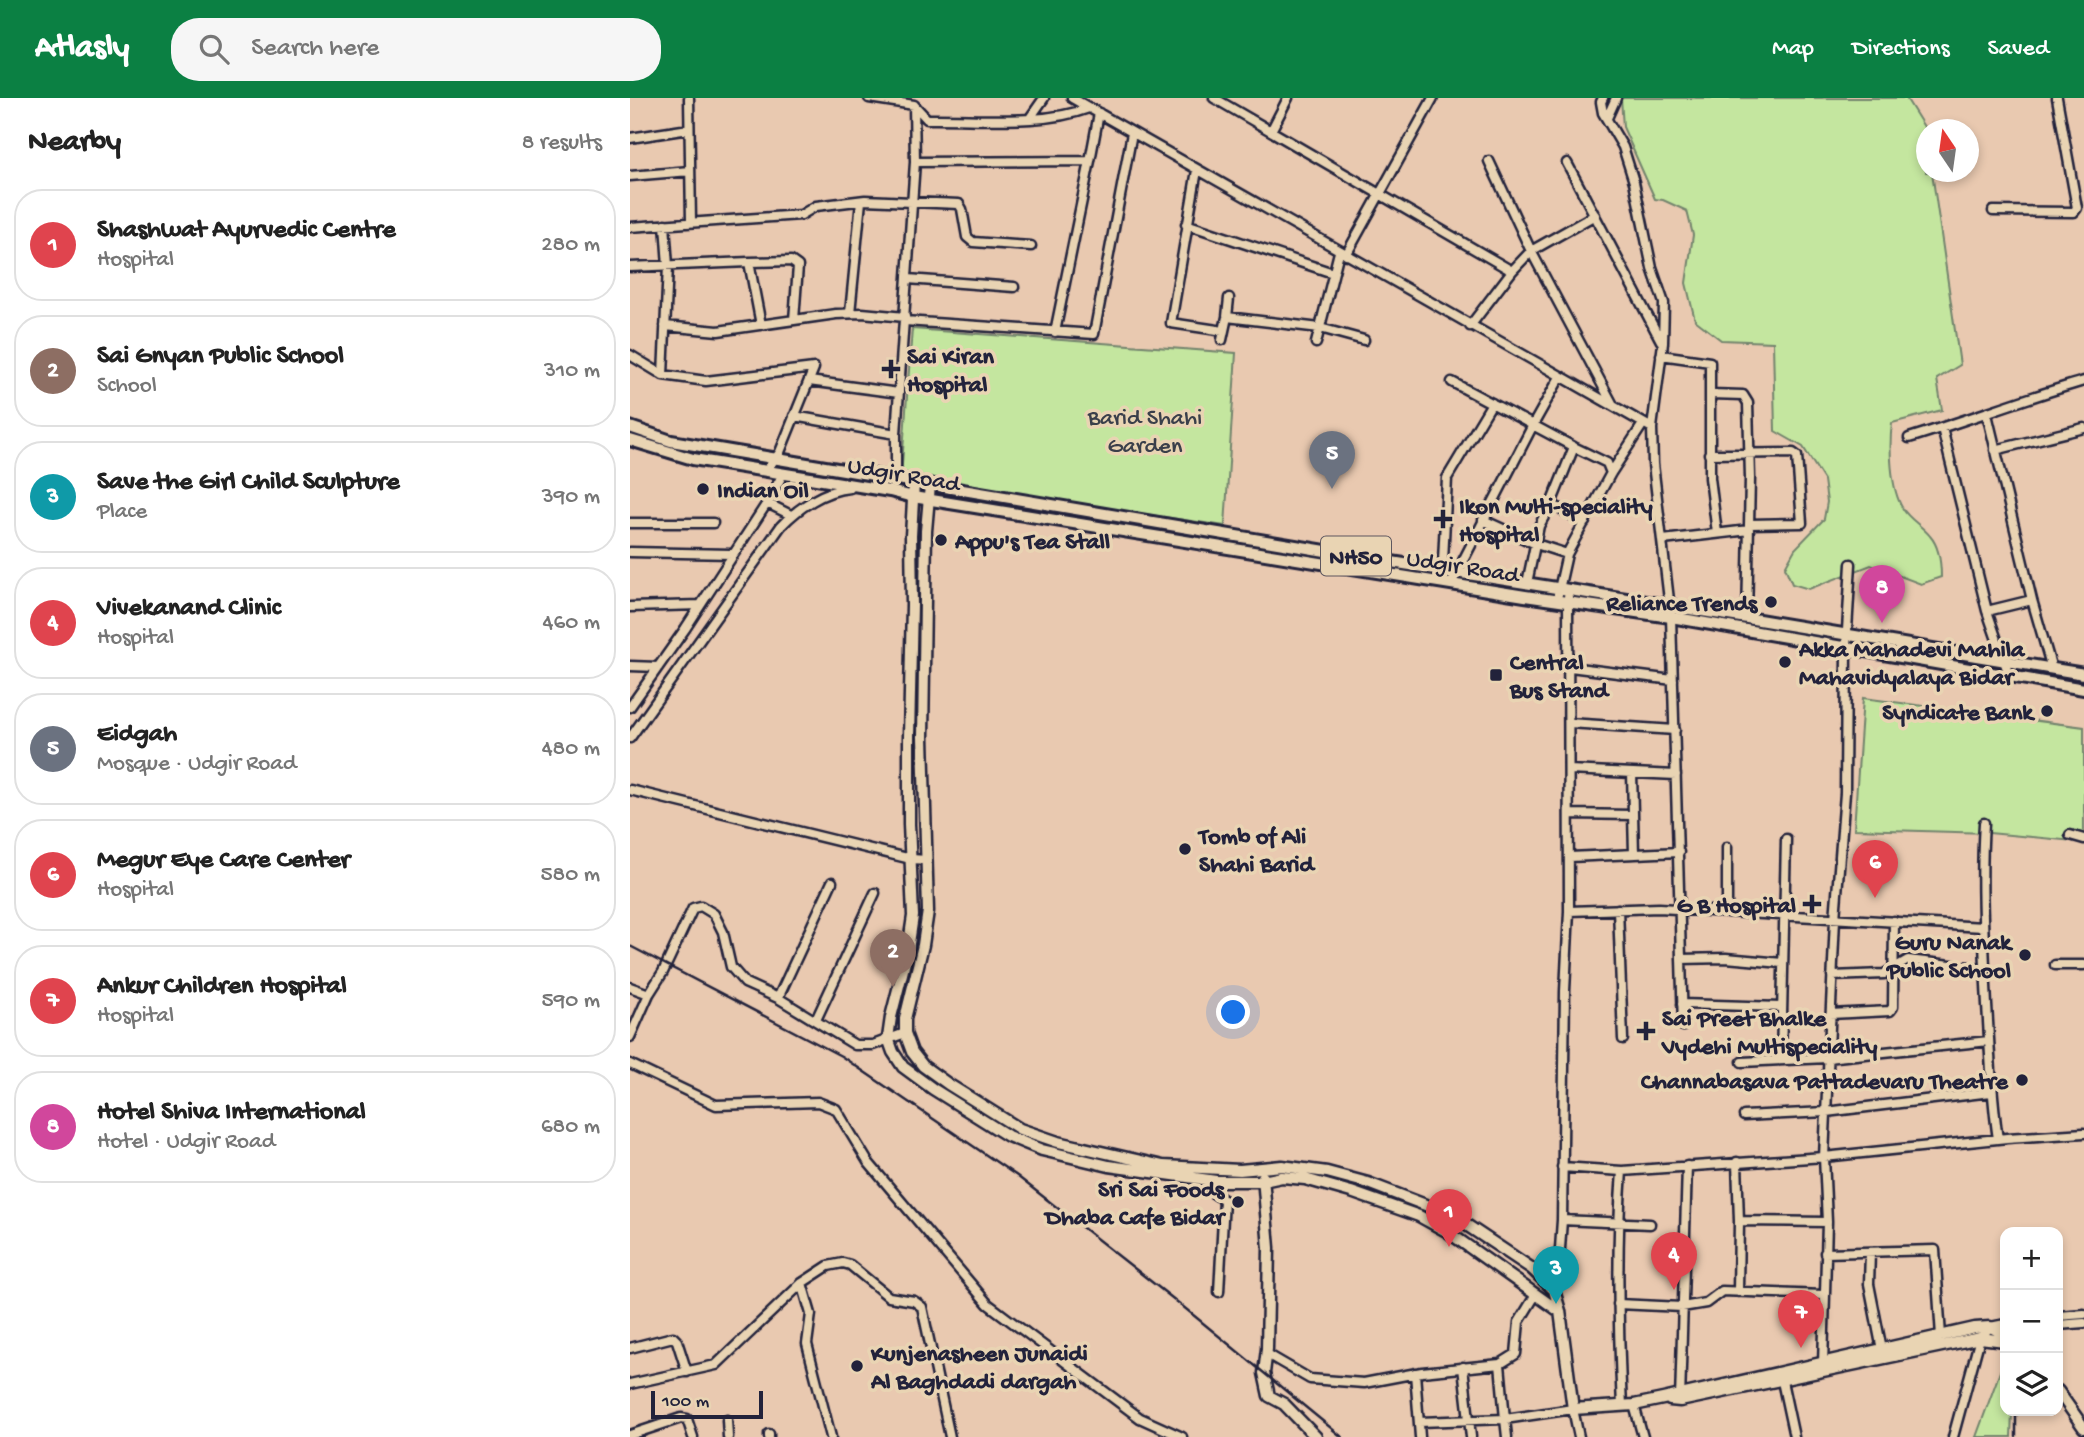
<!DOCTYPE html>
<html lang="en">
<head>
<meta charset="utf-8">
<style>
  :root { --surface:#fff; --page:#f6f6f6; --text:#222; --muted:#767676; --line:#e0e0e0; --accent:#0b8043 }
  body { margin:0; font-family:"Gochi Hand",sans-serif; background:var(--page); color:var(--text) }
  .controls { position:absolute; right:21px; bottom:21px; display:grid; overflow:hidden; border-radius:14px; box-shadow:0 4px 10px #0003 }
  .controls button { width:63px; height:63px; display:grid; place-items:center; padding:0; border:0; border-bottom:2px solid var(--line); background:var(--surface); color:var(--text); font:35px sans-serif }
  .compass { position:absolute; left:1286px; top:21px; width:63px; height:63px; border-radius:50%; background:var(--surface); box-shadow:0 4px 10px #0003; rotate:347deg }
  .scale { position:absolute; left:21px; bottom:18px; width:112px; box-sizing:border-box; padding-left:7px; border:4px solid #22223b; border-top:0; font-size:19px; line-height:24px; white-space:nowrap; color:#22223b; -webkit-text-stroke:5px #e9d4b3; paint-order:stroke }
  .you { position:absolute; left:604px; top:915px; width:24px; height:24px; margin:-18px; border:5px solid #fff; border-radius:50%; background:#1a73e8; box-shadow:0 0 0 10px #1a73e833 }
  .badge { display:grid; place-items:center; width:46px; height:46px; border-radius:50%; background:var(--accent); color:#fff; font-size:23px; font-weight:700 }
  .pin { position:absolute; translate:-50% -58px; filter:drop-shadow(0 2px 4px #0008) }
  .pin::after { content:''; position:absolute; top:37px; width:24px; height:21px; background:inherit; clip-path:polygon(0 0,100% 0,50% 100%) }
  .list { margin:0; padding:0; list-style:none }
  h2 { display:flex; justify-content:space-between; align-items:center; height:91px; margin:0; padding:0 28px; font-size:30px }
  h2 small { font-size:23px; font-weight:400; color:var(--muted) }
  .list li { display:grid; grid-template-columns:46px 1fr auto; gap:21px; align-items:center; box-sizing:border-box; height:112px; margin:0 14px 14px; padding:0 14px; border:2px solid var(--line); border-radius:28px }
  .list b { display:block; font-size:26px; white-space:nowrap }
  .list p { margin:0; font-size:23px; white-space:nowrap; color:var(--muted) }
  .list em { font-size:23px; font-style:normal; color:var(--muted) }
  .icon { flex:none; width:38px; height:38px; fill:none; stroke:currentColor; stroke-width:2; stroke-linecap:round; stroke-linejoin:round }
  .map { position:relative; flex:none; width:1454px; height:1339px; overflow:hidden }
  header { display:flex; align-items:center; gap:42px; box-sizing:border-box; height:98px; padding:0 35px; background:var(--accent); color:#fff }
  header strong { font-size:33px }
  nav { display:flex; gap:38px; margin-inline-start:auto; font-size:24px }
  .search { width:490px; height:63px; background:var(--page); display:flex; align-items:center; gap:18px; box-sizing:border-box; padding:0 24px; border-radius:28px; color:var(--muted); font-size:26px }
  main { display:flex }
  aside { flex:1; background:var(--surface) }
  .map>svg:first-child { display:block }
  .green { fill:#c4e69f; stroke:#73846d; stroke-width:2 }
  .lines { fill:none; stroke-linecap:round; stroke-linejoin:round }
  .minor-casing { stroke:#22223b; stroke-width:13 }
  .major-casing { stroke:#22223b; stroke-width:15 }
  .highway-casing { stroke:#22223b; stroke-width:16 }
  .minor { stroke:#e9d4b3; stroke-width:8 }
  .major { stroke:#e9d4b3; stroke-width:10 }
  .highway { stroke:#e9d4b3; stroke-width:10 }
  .rail { stroke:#22223b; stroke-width:2.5 }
  .poi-dot { fill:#22223b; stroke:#e9d4b3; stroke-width:2.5 }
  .labels { text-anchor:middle; stroke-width:7; stroke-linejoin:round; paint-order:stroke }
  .shield { fill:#e9d4b3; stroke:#5e575f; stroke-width:2 }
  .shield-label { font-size:23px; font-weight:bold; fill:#22223b }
  .poi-label { font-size:24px; font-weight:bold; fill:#22223b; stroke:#e9d4b3; text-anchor:start }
  .park-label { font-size:24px; fill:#3a3f4a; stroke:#e9d4b3 }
  .street-label { font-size:24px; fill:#22223b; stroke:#e9d4b3 }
</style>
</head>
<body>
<header>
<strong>Atlasly</strong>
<div class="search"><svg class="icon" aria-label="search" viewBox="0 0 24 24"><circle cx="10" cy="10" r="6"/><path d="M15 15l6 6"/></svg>Search here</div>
<nav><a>Map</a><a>Directions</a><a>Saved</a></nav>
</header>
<main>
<aside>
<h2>Nearby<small>8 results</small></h2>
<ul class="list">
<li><span class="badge" style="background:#e0444e">1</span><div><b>Shashwat Ayurvedic Centre</b><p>Hospital</p></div><em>280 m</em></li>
<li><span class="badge" style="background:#8d6e63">2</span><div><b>Sai Gnyan Public School</b><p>School</p></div><em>310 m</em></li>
<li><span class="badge" style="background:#0f9aa8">3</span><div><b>Save the Girl Child Sculpture</b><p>Place</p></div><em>390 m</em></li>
<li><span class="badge" style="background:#e0444e">4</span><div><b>Vivekanand Clinic</b><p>Hospital</p></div><em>460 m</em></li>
<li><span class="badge" style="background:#6b7280">5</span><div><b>Eidgah</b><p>Mosque · Udgir Road</p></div><em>480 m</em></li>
<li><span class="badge" style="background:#e0444e">6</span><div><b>Megur Eye Care Center</b><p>Hospital</p></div><em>580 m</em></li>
<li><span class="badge" style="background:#e0444e">7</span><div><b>Ankur Children Hospital</b><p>Hospital</p></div><em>590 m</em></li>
<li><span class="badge" style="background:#d1479c">8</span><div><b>Hotel Shiva International</b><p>Hotel · Udgir Road</p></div><em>680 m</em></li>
</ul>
</aside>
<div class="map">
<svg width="1454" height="1339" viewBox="0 0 1454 1339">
  <rect width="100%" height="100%" fill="#e9c9b0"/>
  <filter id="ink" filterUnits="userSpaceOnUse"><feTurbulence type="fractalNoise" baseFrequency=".0143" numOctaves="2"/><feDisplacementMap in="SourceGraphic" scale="14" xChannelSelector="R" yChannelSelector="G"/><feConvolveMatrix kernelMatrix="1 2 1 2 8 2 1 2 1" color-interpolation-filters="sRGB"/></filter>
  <g filter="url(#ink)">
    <path class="green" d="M 991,0 L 1276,0 L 1296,32 L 1296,74 L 1302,74 L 1330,267 L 1307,281 L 1312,312 L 1262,325 C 1259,348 1260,390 1273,411 C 1279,421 1292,428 1300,438 C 1309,448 1311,466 1311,479 L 1291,486 L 1241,467 L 1179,491 L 1162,486 L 1155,469 L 1165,451 L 1194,421 L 1197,404 L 1194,382 L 1173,349 L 1145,333 L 1143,244 L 1091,242 L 1065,222 L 1056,185 L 1063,137 L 1057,113 L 1033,102 L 1025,101 L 993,29 Z
      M 282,231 L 606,255 L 595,428 L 271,380 Z
      M 1233,600 L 1454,629 L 1454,744 L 1359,735 L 1224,731 Z
      M 1375,1260 L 1375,1313 L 1382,1313 L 1381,1339 L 1346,1339 Z"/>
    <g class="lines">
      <defs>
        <path id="minor" d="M 59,0 L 61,124
          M 239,0 L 284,7 L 297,21 C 349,20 411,28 459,10
          M 442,0 L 1022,330
          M 584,0 L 882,173 L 840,228
          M 973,0 L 971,4 L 973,15 L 993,49 L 1004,84 L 1022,170 L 1034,205 L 1033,245 L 1022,330 L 1023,366 L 1041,519 L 1053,928
          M 400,20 L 414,0
          M 977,20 L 986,0
          M 641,33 L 658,0
          M 0,40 L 59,31
          M 460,63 L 469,15
          M 859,63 L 901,153 L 983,307
          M 285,64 L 460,63 L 425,234
          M 937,65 L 1031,243
          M 567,72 L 541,225 L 594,233
          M 0,78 L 60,73
          M 1363,113 L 1444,114 L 1447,110 L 1427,0
          M 556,126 L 703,175
          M 0,129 L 171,117 L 186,108 L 235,102 L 329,106 L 332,111 L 337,139 L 343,144 L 401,148
          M 716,157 L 803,0
          M 119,164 L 161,163 L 168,168 L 164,222
          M 0,169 L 119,164 L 131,227
          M 882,173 L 901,153 L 965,117
          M 278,181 L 384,189
          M 220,215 L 231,103
          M 597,219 L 690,230 L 734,242
          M 275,223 L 464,236 L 502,35
          M 35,228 L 88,233 L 206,216 L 232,215 L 275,219
          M 592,242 L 597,219 L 599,200
          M 686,245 L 709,154
          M 0,257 L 33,277 L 76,283 L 184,270 L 150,354 L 136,373
          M 1031,257 L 1080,264 L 1080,380 L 1087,435
          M 33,277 L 38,168 L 35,126
          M 179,283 L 269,295
          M 822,284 L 944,349 L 921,406 L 909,428 L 897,485
          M 1081,296 L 1113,297 L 1118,305 L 1120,380 L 1117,520
          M 1357,316 L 1402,502
          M 164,318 L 266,336
          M 1312,330 L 1357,513 L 1379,577
          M 1279,340 C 1338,322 1395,300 1454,283
          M 944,349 L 977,365 L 981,375
          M 1365,352 L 1454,330
          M 1079,356 L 1163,355 L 1167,358 L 1172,425 L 1119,426
          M 266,381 L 266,336 L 285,64 L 284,7
          M 137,405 L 153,376
          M 921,406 L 955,424
          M 853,422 L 906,446 L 937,456
          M 0,425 L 83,425
          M 1033,442 L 1119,432
          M 0,454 L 102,456
          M 812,484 L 817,380 L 862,305
          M 821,486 L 903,327 L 930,279
          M 928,496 L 937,456 L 981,375 L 1013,326
          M 0,509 L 70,507
          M 1357,513 L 1402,502 L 1422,571
          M 0,568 L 28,569
          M 940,569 L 1043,582
          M 0,609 L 55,531 L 137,405 L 161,417
          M 939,625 L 1045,632
          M 0,640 L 151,428 C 168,410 194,392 220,390
          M 939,672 L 1046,677
          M 1002,675 L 1004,756
          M 0,692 L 281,761 L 297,762
          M 940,716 L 1002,717
          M 1354,725 C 1350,786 1354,846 1357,907 C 1360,952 1361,996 1368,1041
          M 1440,737 L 1454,741
          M 1097,749 L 1097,813
          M 940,759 L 1049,754
          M 988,811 L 993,941
          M 939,813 L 1029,810 L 1353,829
          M 1051,861 L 1096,860 L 1152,865
          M 1425,867 L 1454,867
          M 1202,878 L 1254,876 L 1278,862 L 1355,871
          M 0,889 L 19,896
          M 148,900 L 202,784
          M 1052,906 L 1151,909
          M 1200,916 L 1260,913 L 1263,909 L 1264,823
          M 186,922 L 245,795
          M 0,939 L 19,896 L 33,874 L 63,810 L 71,808 L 84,816 L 93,834 L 101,869 L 115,885 L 148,900 L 225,947 L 243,947 L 275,935
          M 1151,962 L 1156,741
          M 1112,964 L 1197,960 L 1359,943
          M 0,966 L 86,1007 L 188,1004 L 206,1011 L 238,1064 L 358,1206 L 510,1320 L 552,1339
          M 1114,1018 L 1196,1014 L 1361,994
          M 1107,1064 L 1109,1123 L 1197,1124
          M 932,1069 L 992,1073
          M 578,1082 L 580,1093 L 594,1102 L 589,1194
          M 932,1122 L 1020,1126
          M 1240,1154 L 1239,1186 L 1252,1252
          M 1195,1155 L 1305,1152 L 1311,1238
          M 172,1185 L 181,1216 L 177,1246 L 201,1339
          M 924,1192 L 929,1165 L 932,1122 L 935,893 L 939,813 L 938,499
          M 1108,1194 L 1109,1123
          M 988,1206 L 1052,1209 L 1076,1205 L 1092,1193 L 1193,1197
          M 1428,1218 L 1454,1216
          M 1428,1227 L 1454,1225
          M 0,1250 L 43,1239 L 47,1243 L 57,1274
          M 637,1256 L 680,1281 L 734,1285 L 792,1274 L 870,1266 L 886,1256 L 889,1224 L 906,1196
          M 1193,1267 L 1197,1124 L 1194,1059 L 1205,821 L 1215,695 L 1216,549 L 1221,466
          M 833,1269 L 841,1339
          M 785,1275 L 790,1339
          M 1152,1283 L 1164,1339
          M 0,1286 L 86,1267 L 172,1185 L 198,1168 L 213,1165 L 220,1167 L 259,1199 L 284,1203 L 292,1209 L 320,1339
          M 1050,1303 L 1057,1068
          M 1004,1307 L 1013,1339
          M 992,1308 C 988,1229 986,1151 992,1073 L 1194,1059 L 1377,1040 L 1454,1035
          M 97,1322 L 98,1339
          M 789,1324 L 875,1321 L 870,1266
          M 139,1336 L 139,1339
          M 0,1337 L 51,1320 L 57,1321 L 63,1339
          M 877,1339 L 875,1321 L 943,1311 L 949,1339
          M 1323,1339 L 1350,1240 L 1360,1229 L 1375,1226"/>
        <path id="major" d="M 284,384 L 281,438 L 282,507 L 279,638 L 279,726 L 283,818 L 278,852 L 261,919 L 258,940 L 263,954 L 273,969 L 303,991 L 378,1038 L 412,1052 L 479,1068 L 586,1083 L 633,1083 L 652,1079 L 675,1081 L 721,1094 L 789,1118 L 818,1134 L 929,1213
          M 300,387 L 296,433 L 293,639 L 298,813 L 293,847 L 275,921 L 275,935 L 282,954 L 293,968 L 318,986 L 390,1031 L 428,1044 L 533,1068 L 610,1072 L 652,1068 L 697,1074 L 738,1085 L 806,1111 L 835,1126 L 901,1170 L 924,1192 L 930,1213 L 943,1311 L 1004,1307 L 1033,1301 L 1345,1230 L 1360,1229 L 1375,1236
          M 633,1079 L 639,1150 L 637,1251 L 634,1275 L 639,1298 L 654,1306 L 686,1339
          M 1428,1293 L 1454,1330
          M 1040,1302 L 1050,1303 L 1350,1240 L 1375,1243"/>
        <path id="highway" d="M 0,329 L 41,343 L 755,463 L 1117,520 L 1454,576
          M 0,342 L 63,361 L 260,393 L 283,399 L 895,498 L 1041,519 L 1454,591"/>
      </defs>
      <use href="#minor" class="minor-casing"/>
      <use href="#major" class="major-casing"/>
      <use href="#highway" class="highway-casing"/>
      <use href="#minor" class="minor"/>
      <use href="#major" class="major"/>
      <use href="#highway" class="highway"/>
      <path class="rail" d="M 0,848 L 211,958 L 387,1078 L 551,1207 L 712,1339
        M 1386,1313 L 1386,1339"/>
    </g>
  </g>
  <g class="poi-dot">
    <path d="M257.5 260.5h7v7h7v7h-7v7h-7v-7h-7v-7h7z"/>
    <circle cx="73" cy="391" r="7"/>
    <path d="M809.5 410.5h7v7h7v7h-7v7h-7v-7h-7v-7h7z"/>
    <circle cx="311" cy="442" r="7"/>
    <circle cx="1141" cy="504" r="7"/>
    <circle cx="1155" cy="564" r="7"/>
    <rect x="859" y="570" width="14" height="14" rx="3.5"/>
    <circle cx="1417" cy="613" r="7"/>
    <circle cx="555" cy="751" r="7"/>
    <path d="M1178.5 795.5h7v7h7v7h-7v7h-7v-7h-7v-7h7z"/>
    <circle cx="1395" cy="857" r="7"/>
    <path d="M1012.5 922.5h7v7h7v7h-7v7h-7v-7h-7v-7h7z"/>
    <circle cx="1392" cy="982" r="7"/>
    <circle cx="608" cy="1104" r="7"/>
    <circle cx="227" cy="1268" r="7"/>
  </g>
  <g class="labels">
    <rect class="shield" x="691" y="438.5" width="70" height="39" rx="5"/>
    <g class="shield-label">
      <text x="726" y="466">NH50</text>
    </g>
    <g class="poi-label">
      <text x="277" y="265">Sai Kiran<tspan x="277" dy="28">Hospital</tspan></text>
      <text x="87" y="399">Indian Oil</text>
      <text x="829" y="415">Ikon Multi-speciality<tspan x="829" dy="28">Hospital</tspan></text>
      <text x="325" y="450">Appu's Tea Stall</text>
      <text x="1127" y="512" text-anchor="end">Reliance Trends</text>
      <text x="1169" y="558">Akka Mahadevi Mahila<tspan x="1169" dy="28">Mahavidyalaya Bidar</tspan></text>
      <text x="880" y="571">Central<tspan x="880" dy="28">Bus Stand</tspan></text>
      <text x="1403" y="621" text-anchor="end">Syndicate Bank</text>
      <text x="569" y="745">Tomb of Ali<tspan x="569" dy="28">Shahi Barid</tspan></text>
      <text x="1166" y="814" text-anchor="end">G B Hospital</text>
      <text x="1381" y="851" text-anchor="end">Guru Nanak<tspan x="1381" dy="28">Public School</tspan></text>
      <text x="1032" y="927">Sai Preet Bhalke<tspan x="1032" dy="28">Vydehi Multispeciality</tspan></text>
      <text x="1378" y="990" text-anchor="end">Channabasava Pattadevaru Theatre</text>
      <text x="594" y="1098" text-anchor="end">Sri Sai Foods<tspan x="594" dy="28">Dhaba Cafe Bidar</tspan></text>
      <text x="241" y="1262">Kunjenasheen Junaidi<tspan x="241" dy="28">Al Baghdadi dargah</tspan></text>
    </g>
    <g class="park-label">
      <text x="515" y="326">Barid Shahi<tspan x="515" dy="28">Garden</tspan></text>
    </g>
    <g class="street-label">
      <text transform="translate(274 375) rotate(10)" y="8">Udgir Road</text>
      <text transform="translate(833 467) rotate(9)" y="8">Udgir Road</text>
    </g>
  </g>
</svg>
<div class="controls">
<button>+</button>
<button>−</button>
<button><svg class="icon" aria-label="layers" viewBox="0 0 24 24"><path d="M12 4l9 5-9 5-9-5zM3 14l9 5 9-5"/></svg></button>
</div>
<svg class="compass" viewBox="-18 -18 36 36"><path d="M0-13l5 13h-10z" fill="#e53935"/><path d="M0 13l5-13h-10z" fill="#767676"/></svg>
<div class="scale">100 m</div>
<div class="you"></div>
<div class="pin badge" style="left:819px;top:1149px;background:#e0444e">1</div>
<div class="pin badge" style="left:263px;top:889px;background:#8d6e63">2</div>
<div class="pin badge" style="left:926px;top:1206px;background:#0f9aa8">3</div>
<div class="pin badge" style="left:1044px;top:1192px;background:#e0444e">4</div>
<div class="pin badge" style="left:702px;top:391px;background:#6b7280">5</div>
<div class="pin badge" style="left:1245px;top:800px;background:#e0444e">6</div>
<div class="pin badge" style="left:1171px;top:1250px;background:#e0444e">7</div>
<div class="pin badge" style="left:1252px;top:525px;background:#d1479c">8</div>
</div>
</main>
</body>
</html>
